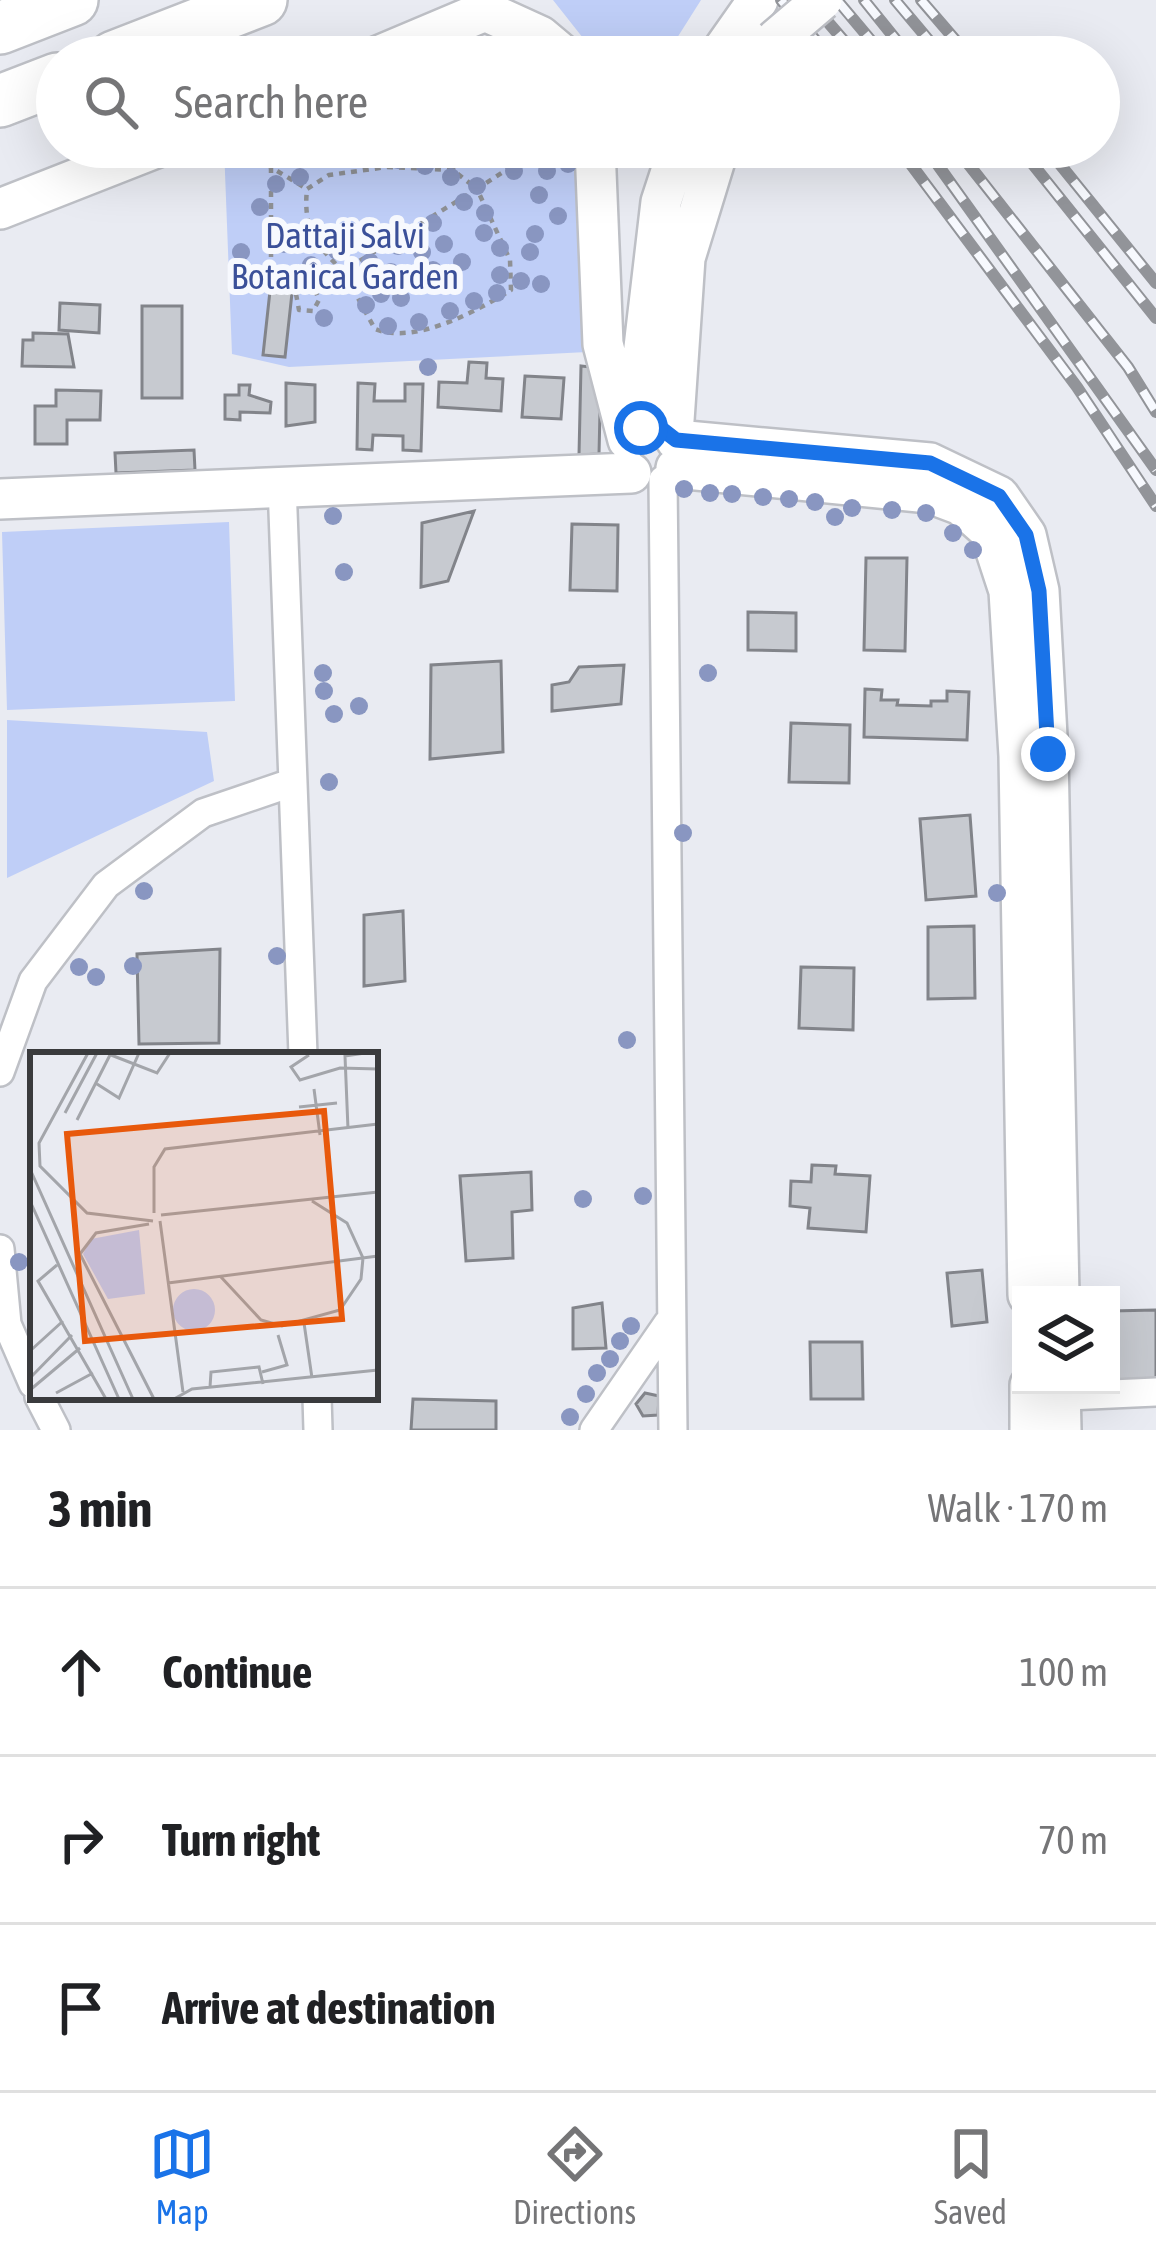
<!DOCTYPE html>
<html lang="en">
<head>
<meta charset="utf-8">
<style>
  :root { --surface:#fff; --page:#f2f2f2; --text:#202124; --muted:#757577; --line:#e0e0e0; --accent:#1a73e8 }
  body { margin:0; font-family:"Asap Condensed",sans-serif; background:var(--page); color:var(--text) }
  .controls { position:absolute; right:36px; bottom:36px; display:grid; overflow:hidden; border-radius:0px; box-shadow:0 12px 48px #0002 }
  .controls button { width:108px; height:108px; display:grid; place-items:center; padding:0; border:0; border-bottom:3px solid var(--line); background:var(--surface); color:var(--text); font:60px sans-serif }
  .stop { position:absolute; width:36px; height:36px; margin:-27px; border:9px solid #1a73e8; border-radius:50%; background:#fff }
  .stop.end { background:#1a73e8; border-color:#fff; box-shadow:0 3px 12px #0008 }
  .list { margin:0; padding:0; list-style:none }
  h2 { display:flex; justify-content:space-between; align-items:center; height:156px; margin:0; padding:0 48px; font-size:51px }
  h2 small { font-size:39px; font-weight:400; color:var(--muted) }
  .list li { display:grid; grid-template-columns:78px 1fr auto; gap:36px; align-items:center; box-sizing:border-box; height:168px; padding:0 48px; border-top:3px solid var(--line) }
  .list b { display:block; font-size:45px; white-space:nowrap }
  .list em { font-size:39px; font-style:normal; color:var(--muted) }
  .icon { flex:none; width:66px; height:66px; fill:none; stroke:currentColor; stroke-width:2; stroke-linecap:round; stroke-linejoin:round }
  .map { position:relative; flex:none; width:1156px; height:1430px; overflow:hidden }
  .search { position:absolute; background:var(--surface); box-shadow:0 12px 48px #0002; left:36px; right:36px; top:36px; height:132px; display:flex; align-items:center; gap:30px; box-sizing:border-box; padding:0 42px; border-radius:66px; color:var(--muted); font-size:45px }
  .sheet { height:660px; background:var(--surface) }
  nav { display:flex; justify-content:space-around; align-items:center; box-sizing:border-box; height:168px; border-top:3px solid var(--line); background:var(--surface); font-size:33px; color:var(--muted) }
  nav a { display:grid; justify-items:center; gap:6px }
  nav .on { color:var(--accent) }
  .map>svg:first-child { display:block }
  .green { fill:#bfcef7 }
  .building { fill:#c7cad0; stroke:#82848a; stroke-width:3 }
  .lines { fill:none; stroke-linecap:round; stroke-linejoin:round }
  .street-casing { stroke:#bec0c6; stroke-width:32 }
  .secondary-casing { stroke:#bec0c6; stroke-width:44 }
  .highway-casing { stroke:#bec0c6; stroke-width:56 }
  .path { stroke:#8f9195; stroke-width:4.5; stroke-dasharray:6 6; stroke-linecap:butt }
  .street { stroke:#fff; stroke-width:27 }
  .secondary { stroke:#fff; stroke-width:39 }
  .highway { stroke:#fff; stroke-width:51 }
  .rail-casing { stroke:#929499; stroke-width:12 }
  .rail { stroke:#f7f9fe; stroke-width:8; stroke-dasharray:22; stroke-linecap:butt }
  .secondary-bridge-casing { stroke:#bec0c6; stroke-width:44; stroke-linecap:butt }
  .secondary-bridge { stroke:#fff; stroke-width:39 }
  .tree { fill:#8996c1 }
  .route { stroke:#1a73e8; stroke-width:15 }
  .labels { text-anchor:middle; stroke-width:12; stroke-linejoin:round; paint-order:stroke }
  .park-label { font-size:36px; fill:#3b5099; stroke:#f7f9fe }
  .inset-road { fill:none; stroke:#a3a5aa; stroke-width:3 }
  .view { fill:#e8590c; fill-opacity:0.15; stroke:#e8590c; stroke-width:6 }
  .inset-edge { fill:none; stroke:#3a3b3d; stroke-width:6 }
</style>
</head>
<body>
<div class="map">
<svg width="1156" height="1430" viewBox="0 0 1156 1430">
  <rect width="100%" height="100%" fill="#e9ebf2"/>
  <path class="green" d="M 553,0 L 701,0 L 665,57 L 598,57 Z
    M 224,147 L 574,147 L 587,352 L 289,367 L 232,354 Z
    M 229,522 L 235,701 L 7,710 L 2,532 Z
    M 7,720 L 207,732 L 214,781 L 7,878 Z"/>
  <path class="building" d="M 522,147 L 547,147 L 548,156 L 540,165 L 527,165 L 520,155 Z
    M 270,291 L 292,293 L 285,357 L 263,355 Z
    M 60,303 L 100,305 L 99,333 L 59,330 Z
    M 142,306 L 182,306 L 182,398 L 142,398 Z
    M 33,333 L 68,334 L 74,367 L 22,366 L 23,340 L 33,340 Z
    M 469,362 L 487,363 L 486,378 L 503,379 L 501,411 L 438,407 L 439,382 L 467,383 Z
    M 581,366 L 601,368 L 599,454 L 579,455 Z
    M 525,376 L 564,378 L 561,419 L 522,417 Z
    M 286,383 L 315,385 L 315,422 L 286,426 Z
    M 358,383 L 375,384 L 374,401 L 405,401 L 405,384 L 423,384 L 421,451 L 403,450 L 403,436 L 373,435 L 372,450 L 357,449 Z
    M 239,385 L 250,385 L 249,395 L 271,402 L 270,413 L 240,412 L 240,420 L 225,419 L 225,395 L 239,395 Z
    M 56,390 L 101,391 L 100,420 L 67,420 L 67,444 L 35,444 L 35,406 L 56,406 Z
    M 194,450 L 195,470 L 116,473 L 115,453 Z
    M 474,511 L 448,581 L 421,587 L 422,523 Z
    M 572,524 L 618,525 L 617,591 L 570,590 Z
    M 866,558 L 907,558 L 905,651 L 864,650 Z
    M 748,612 L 796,613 L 796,651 L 748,650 Z
    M 501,661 L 503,752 L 430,759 L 431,665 Z
    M 624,665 L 621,704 L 552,711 L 552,685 L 569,682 L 579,667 Z
    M 865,689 L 882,690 L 881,700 L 898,700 L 897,705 L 931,706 L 931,701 L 947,701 L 947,691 L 969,692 L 967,740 L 864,737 Z
    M 791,723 L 850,725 L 849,783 L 789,782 Z
    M 970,815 L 976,896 L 926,900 L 920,819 Z
    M 403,911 L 405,981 L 364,986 L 364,915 Z
    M 974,926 L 975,998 L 928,999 L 928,927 Z
    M 220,949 L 219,1043 L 139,1044 L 137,954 Z
    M 801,967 L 854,968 L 853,1030 L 799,1028 Z
    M 812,1165 L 836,1166 L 835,1174 L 870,1176 L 866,1232 L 808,1228 L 810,1208 L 790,1206 L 791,1181 L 811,1182 Z
    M 531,1172 L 532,1210 L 512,1212 L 513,1258 L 466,1261 L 460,1176 Z
    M 982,1270 L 987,1322 L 952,1326 L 947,1273 Z
    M 602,1303 L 606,1348 L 573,1349 L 573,1308 Z
    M 1156,1310 L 1156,1383 L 1111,1383 L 1111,1311 Z
    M 810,1342 L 862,1342 L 863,1399 L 811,1399 Z
    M 645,1393 L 659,1396 L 658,1415 L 643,1416 L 636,1404 Z
    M 413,1399 L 496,1401 L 496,1430 L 411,1430 Z"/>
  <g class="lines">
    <defs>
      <path id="street" d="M 663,480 L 673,1430
        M 282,484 L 303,1055
        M 0,1072 L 33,981 L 106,885 L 203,813 L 291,783
        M 0,1249 L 7,1324 L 33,1384
        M 39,1397 L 56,1430
        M 317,1397 L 318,1430
        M 1046,1397 L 1156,1392
        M 594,1430 L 668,1323"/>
      <path id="secondary" d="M 376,57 L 485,11 L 540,36 L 565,57
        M 718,57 L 758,0
        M 595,147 L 603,344 L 628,440
        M 0,209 L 158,147
        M 634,433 L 661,202 L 679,147
        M 673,435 L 685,258 L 719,147
        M 676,440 L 930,463 L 999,496 L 1026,535 L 1039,591 L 1048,754 L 1059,1295
        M 676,468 L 929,493 L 961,505 L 989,530 L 1009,591 L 1019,756 L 1028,1295
        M 0,499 L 631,473
        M 1030,1385 L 1030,1430
        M 1060,1385 L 1061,1430"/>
      <path id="highway" d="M 0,28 L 72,0
        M 114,57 L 261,0
        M 0,101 L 57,79"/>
    </defs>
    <use href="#street" class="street-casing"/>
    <use href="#secondary" class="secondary-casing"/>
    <use href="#highway" class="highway-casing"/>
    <path class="path" d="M 252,147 L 259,160 L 307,189
      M 271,167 L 271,278 L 296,294 L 304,287 L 315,290 L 343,271 L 375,329 C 415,345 477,311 511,290 L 510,260 L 477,189 L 523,159
      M 387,167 L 453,170 L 477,189 L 343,271 C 315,244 303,228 307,189 L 329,175 Z
      M 453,170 L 455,147
      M 296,294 L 299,310 L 313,311 L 319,300 L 315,290"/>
    <use href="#street" class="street"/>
    <use href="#secondary" class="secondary"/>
    <use href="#highway" class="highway"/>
    <defs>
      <path id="rail" d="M 781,0 L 830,57
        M 809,0 L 858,57
        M 837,0 L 885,57
        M 864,0 L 910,57
        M 895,0 L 943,57
        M 921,0 L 970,57
        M 898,147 L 1077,387 L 1156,506
        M 925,147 L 1156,470
        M 955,147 L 1128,367 L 1156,412
        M 1019,147 L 1156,318
        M 1046,147 L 1156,283"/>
    </defs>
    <use href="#rail" class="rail-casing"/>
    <use href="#rail" class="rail"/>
    <defs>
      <path id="secondary-bridge" d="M 774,41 L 822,0"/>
    </defs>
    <use href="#secondary-bridge" class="secondary-bridge-casing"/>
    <use href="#secondary-bridge" class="secondary-bridge"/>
  </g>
  <g class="tree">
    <circle cx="351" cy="157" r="9"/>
    <circle cx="265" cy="158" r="9"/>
    <circle cx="371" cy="159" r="9"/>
    <circle cx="398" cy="160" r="9"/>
    <circle cx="568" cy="164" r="9"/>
    <circle cx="425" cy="166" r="9"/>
    <circle cx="514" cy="171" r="9"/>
    <circle cx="547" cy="171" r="9"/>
    <circle cx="300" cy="177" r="9"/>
    <circle cx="451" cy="177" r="9"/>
    <circle cx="276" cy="184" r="9"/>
    <circle cx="477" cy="186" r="9"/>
    <circle cx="539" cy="195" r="9"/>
    <circle cx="464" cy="202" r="9"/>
    <circle cx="260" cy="207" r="9"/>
    <circle cx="485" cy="213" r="9"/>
    <circle cx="558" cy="216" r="9"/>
    <circle cx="433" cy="223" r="9"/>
    <circle cx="484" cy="233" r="9"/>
    <circle cx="415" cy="234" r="9"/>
    <circle cx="535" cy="234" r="9"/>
    <circle cx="284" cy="244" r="9"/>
    <circle cx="444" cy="244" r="9"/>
    <circle cx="398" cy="246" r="9"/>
    <circle cx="500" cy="248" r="9"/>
    <circle cx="337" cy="251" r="9"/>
    <circle cx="241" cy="252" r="9"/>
    <circle cx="422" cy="252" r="9"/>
    <circle cx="530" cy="252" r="9"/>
    <circle cx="370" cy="262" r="9"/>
    <circle cx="462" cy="262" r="9"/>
    <circle cx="311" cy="265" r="9"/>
    <circle cx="433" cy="270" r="9"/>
    <circle cx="391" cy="272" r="9"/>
    <circle cx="241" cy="274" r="9"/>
    <circle cx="500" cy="275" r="9"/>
    <circle cx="416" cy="277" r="9"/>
    <circle cx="452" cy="280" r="9"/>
    <circle cx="359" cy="281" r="9"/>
    <circle cx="521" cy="281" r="9"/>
    <circle cx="267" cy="282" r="9"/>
    <circle cx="541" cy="284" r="9"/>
    <circle cx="497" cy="293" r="9"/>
    <circle cx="381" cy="294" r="9"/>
    <circle cx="401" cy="298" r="9"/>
    <circle cx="474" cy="301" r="9"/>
    <circle cx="366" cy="305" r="9"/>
    <circle cx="450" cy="311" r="9"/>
    <circle cx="324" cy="318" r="9"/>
    <circle cx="419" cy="322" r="9"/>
    <circle cx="388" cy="326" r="9"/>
    <circle cx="428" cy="367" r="9"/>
    <circle cx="684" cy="489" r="9"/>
    <circle cx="710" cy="493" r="9"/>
    <circle cx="732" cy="494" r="9"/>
    <circle cx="763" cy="497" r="9"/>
    <circle cx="789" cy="499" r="9"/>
    <circle cx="815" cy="502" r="9"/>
    <circle cx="852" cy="508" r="9"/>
    <circle cx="892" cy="510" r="9"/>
    <circle cx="926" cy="513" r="9"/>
    <circle cx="333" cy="516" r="9"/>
    <circle cx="835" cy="517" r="9"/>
    <circle cx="953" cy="533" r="9"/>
    <circle cx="973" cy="550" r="9"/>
    <circle cx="344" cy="572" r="9"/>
    <circle cx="323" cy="673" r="9"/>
    <circle cx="708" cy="673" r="9"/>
    <circle cx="324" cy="691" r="9"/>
    <circle cx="359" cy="706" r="9"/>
    <circle cx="334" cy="714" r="9"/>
    <circle cx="329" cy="782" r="9"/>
    <circle cx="683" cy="833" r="9"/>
    <circle cx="144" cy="891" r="9"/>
    <circle cx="997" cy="893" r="9"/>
    <circle cx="277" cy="956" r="9"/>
    <circle cx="133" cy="966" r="9"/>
    <circle cx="79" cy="967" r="9"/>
    <circle cx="96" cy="977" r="9"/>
    <circle cx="627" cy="1040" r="9"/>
    <circle cx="643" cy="1196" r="9"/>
    <circle cx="583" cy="1199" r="9"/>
    <circle cx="19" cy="1262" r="9"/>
    <circle cx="631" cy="1326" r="9"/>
    <circle cx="620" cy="1341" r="9"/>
    <circle cx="610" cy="1359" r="9"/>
    <circle cx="597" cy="1373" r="9"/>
    <circle cx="586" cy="1394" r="9"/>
    <circle cx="570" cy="1417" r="9"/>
  </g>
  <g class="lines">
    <path class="route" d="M 641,428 L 658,426 L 676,440 L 930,463 L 999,496 L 1026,535 L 1039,591 L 1048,754"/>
  </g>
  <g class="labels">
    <g class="park-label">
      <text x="345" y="248">Dattaji Salvi<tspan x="345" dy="41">Botanical Garden</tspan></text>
    </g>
  </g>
  <g transform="translate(30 1052)">
    <rect width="348" height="348" fill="#e9ebf2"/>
    <path d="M 109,178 L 115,242 L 78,247 L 53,202 L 61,187 ZM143 258a21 21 0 1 1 42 0a21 21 0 1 1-42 0Z" fill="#bfcef7"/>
    <path class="inset-road" d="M 58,1 L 9,91 L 10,114 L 57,161 L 123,169M 81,3 L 127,21 L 140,1M 279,3 L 261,15 L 270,28 L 310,16 L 348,17M 67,32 L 89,46 L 109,1M 284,37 L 290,83M 269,55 L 307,51M 35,61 L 67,1M 47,68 L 81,1M 318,77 L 315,4 L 335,1M 0,117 L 103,347M 0,149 L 89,347M 124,161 L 124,115 L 135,97 L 348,72M 131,163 L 348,140M 130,169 L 153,340M 119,172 L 66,181 L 50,202 L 124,347M 27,213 L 8,229 L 76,347M 191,225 L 231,268 L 252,274 L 310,258 L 331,227 L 333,206 L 317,171 L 282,149M 138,231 L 348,204M 274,271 L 282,326M 0,299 L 33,269M 232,320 L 257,313 L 248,283M 0,326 L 42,283M 180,335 L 181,320 L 229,315 L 233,332M 0,338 L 50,296M 26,341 L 63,321M 144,347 L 162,337 L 348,318"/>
    <path class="view" d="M 294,59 L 312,267 L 55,289 L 37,82 Z"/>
    <rect width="348" height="348" class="inset-edge"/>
  </g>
</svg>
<div class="controls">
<button><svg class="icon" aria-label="layers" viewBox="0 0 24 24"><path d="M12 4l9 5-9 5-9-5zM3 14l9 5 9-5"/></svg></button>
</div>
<div class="stop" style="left:641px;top:428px"></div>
<div class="stop end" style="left:1048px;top:754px"></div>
<div class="search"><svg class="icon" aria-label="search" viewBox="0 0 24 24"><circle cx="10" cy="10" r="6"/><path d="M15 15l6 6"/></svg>Search here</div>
</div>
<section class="sheet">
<h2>3 min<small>Walk · 170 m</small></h2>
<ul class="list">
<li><svg class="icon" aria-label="ahead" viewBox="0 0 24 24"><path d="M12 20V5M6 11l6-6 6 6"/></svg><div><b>Continue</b></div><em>100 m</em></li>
<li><svg class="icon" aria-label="right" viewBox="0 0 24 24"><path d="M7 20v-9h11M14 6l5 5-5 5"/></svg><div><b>Turn right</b></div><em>70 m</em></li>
<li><svg class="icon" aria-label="arrive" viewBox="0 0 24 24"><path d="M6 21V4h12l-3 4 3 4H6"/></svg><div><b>Arrive at destination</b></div></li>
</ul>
</section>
<nav>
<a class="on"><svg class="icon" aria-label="map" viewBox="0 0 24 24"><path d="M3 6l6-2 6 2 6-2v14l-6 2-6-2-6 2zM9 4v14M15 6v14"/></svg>Map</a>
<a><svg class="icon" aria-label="directions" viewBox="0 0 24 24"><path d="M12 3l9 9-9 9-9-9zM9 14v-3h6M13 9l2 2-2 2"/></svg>Directions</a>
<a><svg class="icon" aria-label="saved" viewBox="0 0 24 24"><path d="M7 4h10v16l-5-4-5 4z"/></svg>Saved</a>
</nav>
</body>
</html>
